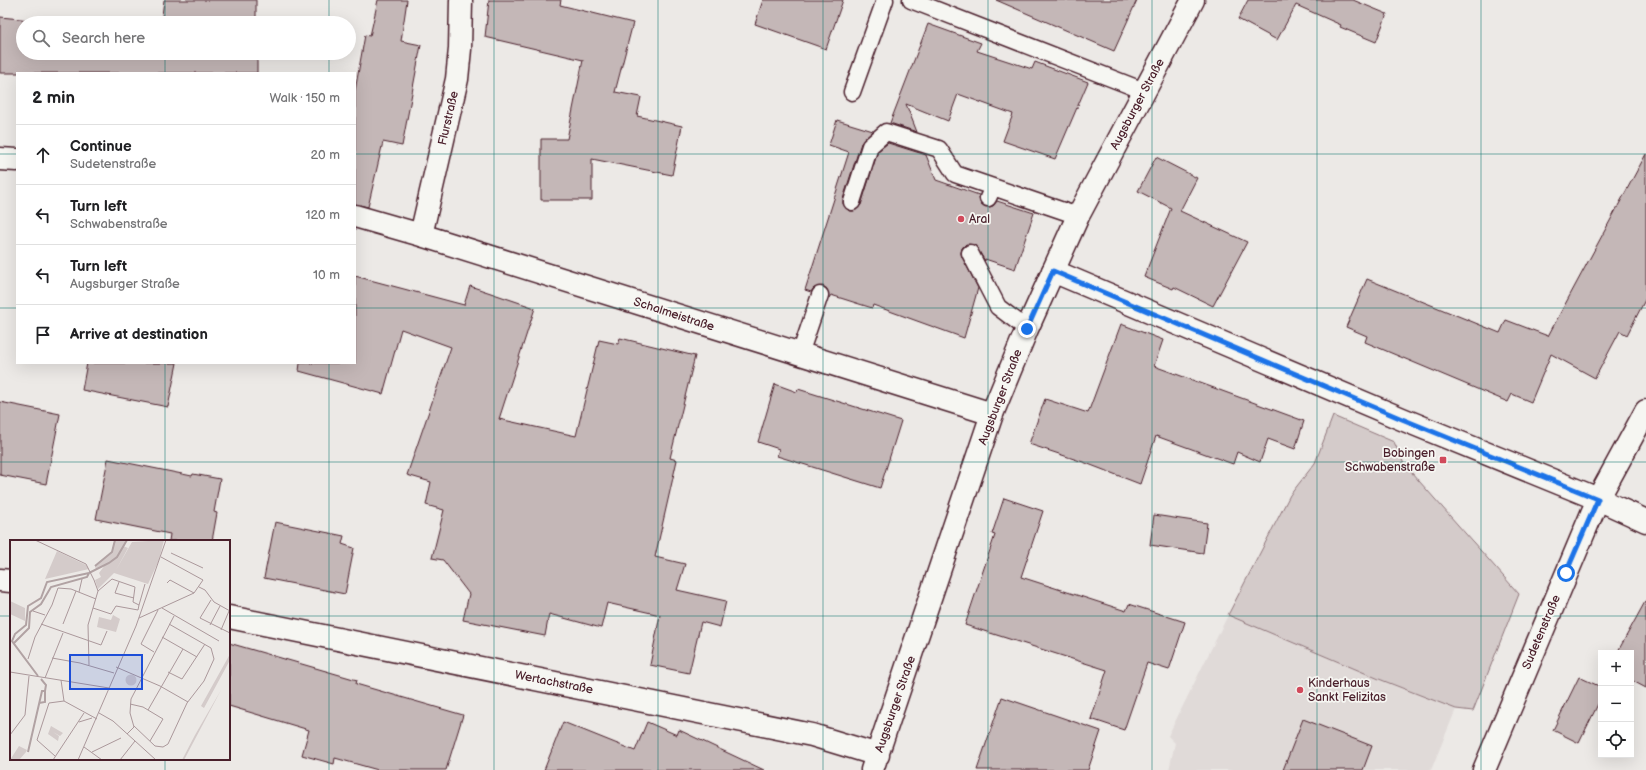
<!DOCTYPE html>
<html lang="en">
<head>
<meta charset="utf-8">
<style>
  :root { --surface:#fff; --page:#f2f2f2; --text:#202124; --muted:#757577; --line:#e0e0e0 }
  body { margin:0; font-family:"Balsamiq Sans",sans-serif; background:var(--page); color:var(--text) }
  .controls { position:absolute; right:12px; bottom:12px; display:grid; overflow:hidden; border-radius:0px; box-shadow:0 4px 16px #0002 }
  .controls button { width:36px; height:36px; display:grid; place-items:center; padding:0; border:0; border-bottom:1px solid var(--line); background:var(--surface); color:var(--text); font:20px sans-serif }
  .stop { position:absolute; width:12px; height:12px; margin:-9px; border:3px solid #1a73e8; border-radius:50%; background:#fff }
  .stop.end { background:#1a73e8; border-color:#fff; box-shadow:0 1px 4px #0008 }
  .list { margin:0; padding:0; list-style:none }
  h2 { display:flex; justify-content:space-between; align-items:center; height:52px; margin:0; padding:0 16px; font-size:17px }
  h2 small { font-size:13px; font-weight:400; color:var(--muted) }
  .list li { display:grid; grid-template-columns:26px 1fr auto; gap:12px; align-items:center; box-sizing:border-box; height:60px; padding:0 16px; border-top:1px solid var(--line) }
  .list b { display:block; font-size:15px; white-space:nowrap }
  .list p { margin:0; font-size:13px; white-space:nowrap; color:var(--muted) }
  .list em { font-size:13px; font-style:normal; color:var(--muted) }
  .icon { flex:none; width:22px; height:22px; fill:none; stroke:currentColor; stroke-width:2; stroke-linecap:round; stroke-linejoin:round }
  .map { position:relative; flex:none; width:1646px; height:770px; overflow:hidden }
  .search { position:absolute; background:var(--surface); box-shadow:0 4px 16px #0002; left:16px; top:16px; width:340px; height:44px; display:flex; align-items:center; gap:10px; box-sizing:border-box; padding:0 14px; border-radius:22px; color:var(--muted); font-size:15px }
  .panel { position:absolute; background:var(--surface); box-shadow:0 4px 16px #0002; left:16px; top:72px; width:340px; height:292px; border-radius:0px }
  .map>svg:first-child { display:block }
  .built { fill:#e0dad8 }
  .green { fill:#d4cbca; stroke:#8f757a }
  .building { fill:#c4b7b7; stroke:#4a1f2b }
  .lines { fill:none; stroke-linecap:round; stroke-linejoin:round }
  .service-casing { stroke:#4a1f2b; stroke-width:19 }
  .minor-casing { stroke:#4a1f2b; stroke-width:25 }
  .tertiary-casing { stroke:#4a1f2b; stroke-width:25 }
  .service { stroke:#f6f6f2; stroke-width:16 }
  .minor { stroke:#f6f6f2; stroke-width:22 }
  .tertiary { stroke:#f6f6f2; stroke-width:22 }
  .route { stroke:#1a73e8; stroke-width:5 }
  .grid { fill:none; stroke:#0f766e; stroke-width:1; stroke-opacity:0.55 }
  .poi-dot { fill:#d1495b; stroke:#f6f6f2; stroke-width:1.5 }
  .labels { text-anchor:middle; stroke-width:3.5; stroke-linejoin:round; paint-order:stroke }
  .street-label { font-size:12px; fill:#4a1f2b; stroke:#f6f6f2 }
  .poi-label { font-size:12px; fill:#4a1f2b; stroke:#f6f6f2; text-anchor:start }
  .inset-river { fill:none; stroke:#b1a2a3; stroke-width:2 }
  .inset-road { fill:none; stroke:#ab989b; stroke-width:1 }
  .view { fill:#1d4ed8; fill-opacity:0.15; stroke:#1d4ed8; stroke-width:2 }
  .inset-edge { fill:none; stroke:#4a1f2b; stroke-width:2 }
</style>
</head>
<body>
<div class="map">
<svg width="1646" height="770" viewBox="0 0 1646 770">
  <rect width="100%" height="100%" fill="#ece9e6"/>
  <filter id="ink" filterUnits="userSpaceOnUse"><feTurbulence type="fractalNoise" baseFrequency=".025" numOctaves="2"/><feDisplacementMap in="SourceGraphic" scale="8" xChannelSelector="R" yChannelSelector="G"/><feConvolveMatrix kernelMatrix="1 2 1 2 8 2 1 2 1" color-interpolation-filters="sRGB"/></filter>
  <g filter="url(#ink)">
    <path class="built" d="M 1228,615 L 1379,679 L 1456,709 L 1431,770 L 1169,770 L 1175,743 L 1168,736 Z"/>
    <path class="green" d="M 1333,416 L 1394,442 L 1404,464 L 1519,594 L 1473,711 L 1456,709 L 1379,679 L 1228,615 L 1290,495 L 1315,463 Z"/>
    <path class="building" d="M 164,0 L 256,0 L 256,23 L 161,23 Z
      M 378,0 L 407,0 L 401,41 L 421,45 L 402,146 L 383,142 L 368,207 L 355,204 L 355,91 L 365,35 L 370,36 Z
      M 489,0 L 561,0 L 560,5 L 633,23 L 615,92 L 641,97 L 637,116 L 682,126 L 672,175 L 592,159 L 592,200 L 541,200 L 541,139 L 567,139 L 583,60 L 485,37 Z
      M 763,0 L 843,0 L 826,49 L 755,24 Z
      M 996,0 L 1137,0 L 1114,51 Z
      M 1248,0 L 1353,0 L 1387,14 L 1376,42 L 1340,27 L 1341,25 L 1296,5 L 1277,40 L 1238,19 Z
      M 0,17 L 62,23 L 23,23 L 23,53 L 257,53 L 257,73 L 0,73 Z
      M 69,19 L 125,23 L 68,23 Z
      M 928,24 L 981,43 L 977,51 L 1032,69 L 1035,62 L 1088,82 L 1055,159 L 1003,141 L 1013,114 L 958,94 L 948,121 L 906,104 L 917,132 L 890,123 Z
      M 837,120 L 873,131 L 861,143 L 843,199 L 843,204 L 849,211 L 854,211 L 861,205 L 878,151 L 888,143 L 926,155 L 936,180 L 979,195 L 980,203 L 984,206 L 989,207 L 993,206 L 997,201 L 1034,213 L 1015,269 L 985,259 L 985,261 L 975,245 L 966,244 L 962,248 L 961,253 L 962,257 L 978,288 L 964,338 L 873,305 L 872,308 L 831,295 L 829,298 L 827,289 L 823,286 L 814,288 L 811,292 L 805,290 L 849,152 L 829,145 Z
      M 1646,154 L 1646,298 L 1627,335 L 1620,331 L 1595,378 L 1551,354 L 1531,402 L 1512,394 L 1508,402 L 1365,342 L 1367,336 L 1346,327 L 1367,279 L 1500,333 L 1506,320 L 1548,336 Z
      M 1156,157 L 1197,178 L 1180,211 L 1247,242 L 1213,306 L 1174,287 L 1173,289 L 1144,277 L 1171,208 L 1138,191 Z
      M 355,276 L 464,305 L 470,286 L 535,308 L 499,419 L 576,436 L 599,340 L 618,344 L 620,338 L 695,356 L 670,458 L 677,460 L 655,557 L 685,564 L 677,590 L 726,601 L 720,627 L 701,622 L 689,673 L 650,665 L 660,615 L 607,603 L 601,628 L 549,614 L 545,636 L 463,620 L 469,594 L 443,560 L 432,558 L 444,510 L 426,505 L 431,482 L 407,475 L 451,347 L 401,329 L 383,394 L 299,371 L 300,363 L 355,363 Z
      M 1121,324 L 1163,340 L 1154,366 L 1304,421 L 1295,449 L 1268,439 L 1260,462 L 1237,452 L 1233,464 L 1156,436 L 1140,484 L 1083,462 L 1029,444 L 1045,399 L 1088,413 Z
      M 87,363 L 177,363 L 168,407 L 82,390 Z
      M 775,384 L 797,392 L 798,389 L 901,421 L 880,488 L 777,456 L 779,449 L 758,442 Z
      M 0,402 L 60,414 L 46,484 L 0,475 Z
      M 108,459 L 192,476 L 193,474 L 220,479 L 214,512 L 217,513 L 212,541 L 169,541 L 170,534 L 96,519 Z
      M 1004,498 L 1043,511 L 1021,577 L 1126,611 L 1129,604 L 1185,622 L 1169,670 L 1147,663 L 1124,730 L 1091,719 L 1107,670 L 965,625 L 995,535 L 992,534 Z
      M 1154,515 L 1207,523 L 1203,553 L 1150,545 Z
      M 275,522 L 344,536 L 342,544 L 354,548 L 345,594 L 264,578 Z
      M 1646,600 L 1646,688 L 1631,680 L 1631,653 L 1617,653 Z
      M 229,643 L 357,680 L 356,684 L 463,715 L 446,770 L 378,770 L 335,758 L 334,764 L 302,755 L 309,730 L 229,706 Z
      M 1579,677 L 1601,687 L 1601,698 L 1579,743 L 1553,730 Z
      M 1002,697 L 1101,731 L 1088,770 L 977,770 Z
      M 1303,719 L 1372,746 L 1363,770 L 1283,770 Z
      M 563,722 L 635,751 L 647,722 L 677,735 L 679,730 L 764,770 L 544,770 Z"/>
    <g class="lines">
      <defs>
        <path id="service" d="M 911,0 L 1144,91
          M 852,92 L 885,0
          M 988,198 L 993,187 L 1078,216
          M 852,202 L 870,146 L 886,132 L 939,149 L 955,174 L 993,187
          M 970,253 L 998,307 L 1027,329
          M 800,354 L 820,295"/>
        <path id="minor" d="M 0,159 L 17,160
          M 355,216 L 421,235 L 992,414
          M 421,235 L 457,79 L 460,49 L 461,0
          M 1053,271 L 1402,419 L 1598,499 L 1646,521
          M 1484,770 L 1598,499 L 1646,411"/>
        <path id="tertiary" d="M 0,580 L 11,581
          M 229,617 L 812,735 L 878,755
          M 872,770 L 992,414 L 1027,329 L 1078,216 L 1193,0"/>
      </defs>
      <use href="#service" class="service-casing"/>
      <use href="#minor" class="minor-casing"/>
      <use href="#tertiary" class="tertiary-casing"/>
      <use href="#service" class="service"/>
      <use href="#minor" class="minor"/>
      <use href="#tertiary" class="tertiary"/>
    </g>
  </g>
  <g class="lines" filter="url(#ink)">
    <path class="route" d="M 1027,329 L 1053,271 L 1402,419 L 1598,499 L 1566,573"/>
  </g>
  <path class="grid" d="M 165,0 L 165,23M 329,0 L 329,23M 494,0 L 494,770M 658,0 L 658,770M 823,0 L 823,770M 988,0 L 988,770M 1152,0 L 1152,770M 1317,0 L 1317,770M 1481,0 L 1481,770M 165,53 L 165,73M 329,53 L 329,73M 0,154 L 17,154M 355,154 L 1646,154M 0,308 L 17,308M 355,308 L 1646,308M 165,363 L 165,541M 329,363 L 329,770M 0,462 L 1646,462M 0,616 L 11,616M 229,616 L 1646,616M 165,759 L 165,770"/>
  <g class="poi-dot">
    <circle cx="961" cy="219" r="4"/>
    <rect x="1439" y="456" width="8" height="8" rx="2"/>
    <circle cx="1300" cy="690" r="4"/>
  </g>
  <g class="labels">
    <g class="street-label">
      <text transform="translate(1137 104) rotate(-62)" y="4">Augsburger Straße</text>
      <text transform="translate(448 118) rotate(-77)" y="4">Flurstraße</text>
      <text transform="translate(674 314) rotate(18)" y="4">Schalmeistraße</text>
      <text transform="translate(1000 397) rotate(-69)" y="4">Augsburger Straße</text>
      <text transform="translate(1541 632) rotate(-67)" y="4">Sudetenstraße</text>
      <text transform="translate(554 682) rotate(11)" y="4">Wertachstraße</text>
      <text transform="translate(895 704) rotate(-71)" y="4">Augsburger Straße</text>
    </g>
    <g class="poi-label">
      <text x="969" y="223">Aral</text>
      <text x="1435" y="457" text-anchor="end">Bobingen<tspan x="1435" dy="14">Schwabenstraße</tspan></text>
      <text x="1308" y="687">Kinderhaus<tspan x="1308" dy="14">Sankt Felizitas</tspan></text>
    </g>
  </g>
  <g transform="translate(10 540)">
    <rect width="220" height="220" fill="#ece9e6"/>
    <path d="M 105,0 L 117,0 L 113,6 L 118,8 L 106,30 L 122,2 L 154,0 L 149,20 L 138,44 L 104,33 L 88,49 L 85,40 L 91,37 L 89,33 L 95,25 L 86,30 L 85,26 L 102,12 ZM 47,11 L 76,25 L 79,29 L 35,39 ZM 0,61 L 15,68 L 15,81 L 0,74 ZM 103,75 L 110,79 L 106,92 L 87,87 L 89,77 L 101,80 ZM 220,114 L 220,120 L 194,168 L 191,166 ZM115.5 140a5.5 5.5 0 1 1 11 0a5.5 5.5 0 1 1-11 0ZM 211,150 L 174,220 L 172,220 L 185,195 ZM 41,186 L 53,193 L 50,196 L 43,192 L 49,196 L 48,201 L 38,194 ZM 9,206 L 17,210 L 16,212 L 9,220 L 0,220 Z" fill="#d4cbca"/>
    <path class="inset-river" d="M 85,26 L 102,12 L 105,0M 3,104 L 19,88 L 20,72 L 31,64 L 41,47 L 77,37 L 79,33M 28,136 L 2,101 L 5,94 L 16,85 L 18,66 L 31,58 L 37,42 L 79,33 L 99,23 L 107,17 L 117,0M 29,163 L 35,162 L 35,151M 18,212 L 32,151 L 35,151 L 36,145 L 31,139"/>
    <path class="inset-road" d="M 25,0 L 76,24 L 84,40 L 88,51 L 78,85 L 79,125M 161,13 L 193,28M 109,42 L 105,53 L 124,58M 157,43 L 160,40 L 184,53M 189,47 L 195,50 L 204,62 L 220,71M 69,52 L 72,39M 201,60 L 190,78 L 220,93M 129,65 L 135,44M 83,68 L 101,74 L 106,66 L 128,70 L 129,65 L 123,62 L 125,47 L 102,39 L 88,51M 152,68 L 209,101M 23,71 L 35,75M 129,78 L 184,53 L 193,40 L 151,17M 31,84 L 91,105 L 97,91M 53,84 L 66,51M 200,85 L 210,66M 211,90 L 219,71M 152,97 L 187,117M 144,112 L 131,104 L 148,70M 42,118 L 70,123 L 104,133M 18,119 L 25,97 L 42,65 L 48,48 L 61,49 L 86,59M 106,127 L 150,146 L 178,162M 0,132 L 99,148M 158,132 L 172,139 L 195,104M 35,138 L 53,93M 51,140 L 54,161 L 87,179M 120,164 L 133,167 L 153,179 L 140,201M 138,170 L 173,109M 89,173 L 103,181 L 146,220M 69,182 L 82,178M 124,186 L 145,206 L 153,207 L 158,204 L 177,163 L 194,141 L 204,119 L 201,108 L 159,84M 117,194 L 124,187 L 120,173 L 121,159 L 164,76M 0,195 L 15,175 L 19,136M 74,207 L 92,220M 82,212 L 111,198M 45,216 L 27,200 L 39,163 L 54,161M 43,220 L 74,173M 68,220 L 126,86 L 156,0M 110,220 L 125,201"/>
    <path class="view" d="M 60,115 L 132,115 L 132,149 L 60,149 Z"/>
    <rect width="220" height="220" class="inset-edge"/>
  </g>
</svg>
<div class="controls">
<button>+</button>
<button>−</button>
<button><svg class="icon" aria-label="locate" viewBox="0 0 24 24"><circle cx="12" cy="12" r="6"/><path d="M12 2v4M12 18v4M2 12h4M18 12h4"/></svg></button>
</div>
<div class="stop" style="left:1566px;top:573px"></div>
<div class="stop end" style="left:1027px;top:329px"></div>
<div class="search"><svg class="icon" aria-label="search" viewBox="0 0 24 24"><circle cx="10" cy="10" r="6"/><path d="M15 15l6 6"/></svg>Search here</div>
<section class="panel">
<h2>2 min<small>Walk · 150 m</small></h2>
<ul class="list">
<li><svg class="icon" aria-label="ahead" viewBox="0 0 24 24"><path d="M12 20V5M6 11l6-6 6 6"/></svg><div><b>Continue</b><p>Sudetenstraße</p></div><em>20 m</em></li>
<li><svg class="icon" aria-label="left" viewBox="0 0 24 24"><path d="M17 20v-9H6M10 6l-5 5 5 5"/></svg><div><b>Turn left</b><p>Schwabenstraße</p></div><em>120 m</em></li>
<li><svg class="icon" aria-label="left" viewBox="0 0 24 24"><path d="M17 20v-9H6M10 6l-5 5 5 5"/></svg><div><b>Turn left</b><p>Augsburger Straße</p></div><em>10 m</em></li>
<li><svg class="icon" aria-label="arrive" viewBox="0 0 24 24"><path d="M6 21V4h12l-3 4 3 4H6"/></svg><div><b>Arrive at destination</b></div></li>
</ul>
</section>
</div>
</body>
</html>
